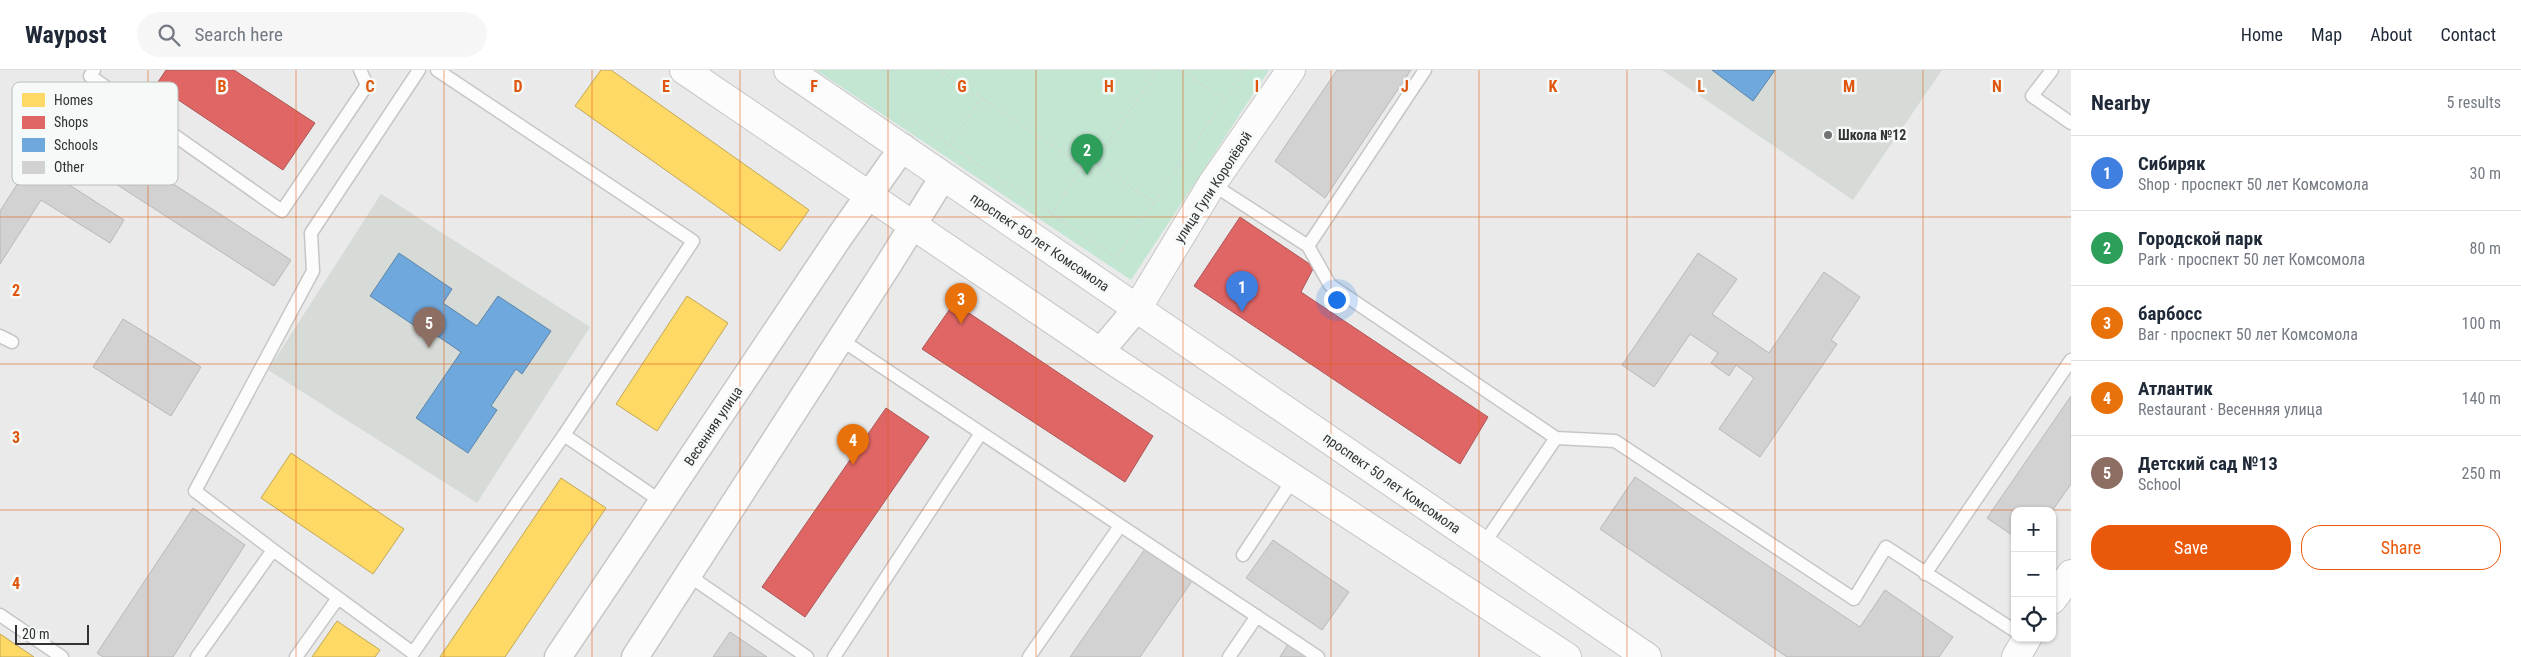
<!DOCTYPE html>
<html lang="en">
<head>
<meta charset="utf-8">
<style>
  :root { --surface:#fff; --page:#f6f6f7; --text:#1f2937; --muted:#747a83; --line:#e0e1e3; --accent:#ea580c }
  body { margin:0; font-family:"Roboto Condensed",sans-serif; background:var(--page); color:var(--text) }
  .controls { position:absolute; right:15px; bottom:15px; display:grid; overflow:hidden; border-radius:10px; box-shadow:0 1px 4px #0004 }
  .controls button { width:45px; height:45px; display:grid; place-items:center; padding:0; border:0; border-bottom:1px solid var(--line); background:var(--surface); color:var(--text); font:25px sans-serif }
  .scale { position:absolute; left:15px; bottom:12px; width:74px; box-sizing:border-box; padding-left:5px; border:2px solid #323332; border-top:0; font-size:14px; line-height:18px; white-space:nowrap; color:#323332; -webkit-text-stroke:4px #f5f9f7; paint-order:stroke }
  .you { position:absolute; left:1336px; top:229px; width:18px; height:18px; margin:-12px; border:4px solid #fff; border-radius:50%; background:#1a73e8; box-shadow:0 0 0 8px #1a73e833 }
  .badge { display:grid; place-items:center; width:32px; height:32px; border-radius:50%; background:var(--accent); color:#fff; font-size:16px; font-weight:700 }
  .pin { position:absolute; translate:-50% -41px; filter:drop-shadow(0 1px 2px #0008) }
  .pin::after { content:''; position:absolute; top:26px; width:18px; height:15px; background:inherit; clip-path:polygon(0 0,100% 0,50% 100%) }
  .list { margin:0; padding:0; list-style:none }
  h2 { display:flex; justify-content:space-between; align-items:center; height:65px; margin:0; padding:0 20px; font-size:21px }
  h2 small { font-size:16px; font-weight:400; color:var(--muted) }
  .list li { display:grid; grid-template-columns:32px 1fr auto; gap:15px; align-items:center; box-sizing:border-box; height:75px; padding:0 20px; border-top:1px solid var(--line) }
  .list b { display:block; font-size:19px; white-space:nowrap }
  .list p { margin:0; font-size:16px; white-space:nowrap; color:var(--muted) }
  .list em { font-size:16px; font-style:normal; color:var(--muted) }
  .actions { display:flex; gap:10px; padding:15px 20px }
  .actions a { flex:1; padding:11px 0; border:1px solid var(--accent); border-radius:20px; text-align:center; font-size:18px; color:var(--accent) }
  .actions .main { background:var(--accent); color:#fff }
  .icon { flex:none; width:28px; height:28px; fill:none; stroke:currentColor; stroke-width:2; stroke-linecap:round; stroke-linejoin:round }
  .map { position:relative; flex:none; width:2071px; height:587px; overflow:hidden }
  header { display:flex; align-items:center; gap:30px; box-sizing:border-box; height:70px; padding:0 25px; background:var(--surface); border-bottom:1px solid var(--line) }
  header strong { font-size:24px }
  nav { display:flex; gap:28px; margin-inline-start:auto; font-size:18px }
  .search { width:350px; height:45px; background:var(--page); display:flex; align-items:center; gap:12px; box-sizing:border-box; padding:0 18px; border-radius:28px; color:var(--muted); font-size:19px }
  main { display:flex }
  aside { flex:1; background:var(--surface) }
  .map>svg:first-child { display:block }
  .built { fill:#d6dbd7 }
  .green { fill:#c2e6d2 }
  .homes { fill:#ffd966; stroke:#c2a756 }
  .shops { fill:#e06666; stroke:#ac5756 }
  .schools { fill:#6fa8dc; stroke:#5d85a9 }
  .building { fill:#d1d2d1; stroke:#b8b9b9 }
  .lines { fill:none; stroke-linecap:round; stroke-linejoin:round }
  .lane-casing { stroke:#c5c6c5; stroke-width:15 }
  .street-casing { stroke:#c5c6c5; stroke-width:29 }
  .secondary-casing { stroke:#c5c6c5; stroke-width:30 }
  .path { stroke:#d3d3d3; stroke-width:3; stroke-dasharray:1 4; stroke-linecap:butt }
  .lane { stroke:#fcfcfc; stroke-width:12 }
  .street { stroke:#fcfcfc; stroke-width:26 }
  .secondary { stroke:#fcfcfc; stroke-width:28 }
  .grid { fill:none; stroke:#df570e; stroke-width:1; stroke-opacity:0.55 }
  .poi-dot { fill:#727372; stroke:#f5f9f7; stroke-width:2 }
  .labels { text-anchor:middle; stroke-width:5; stroke-linejoin:round; paint-order:stroke }
  .poi-label { font-size:14px; font-weight:bold; fill:#323332; stroke:#f5f9f7; text-anchor:start }
  .street-label { font-size:14px; fill:#323332; stroke:#f5f9f7 }
  .key { fill:#f5f9f7; stroke:#babebc; stroke-width:1 }
  .key-label { font-size:14px; fill:#323332 }
  .grid-label { font-size:16px; text-anchor:middle; font-weight:bold; fill:#df570e; stroke:#f5f9f7; stroke-width:5; stroke-linejoin:round; paint-order:stroke }
</style>
</head>
<body>
<header>
<strong>Waypost</strong>
<div class="search"><svg class="icon" aria-label="search" viewBox="0 0 24 24"><circle cx="10" cy="10" r="6"/><path d="M15 15l6 6"/></svg>Search here</div>
<nav><a>Home</a><a>Map</a><a>About</a><a>Contact</a></nav>
</header>
<main>
<div class="map">
<svg width="2071" height="587" viewBox="0 0 2071 587">
  <rect width="100%" height="100%" fill="#e9eae9"/>
  <path class="built" d="M 1662,0 L 1942,0 L 1853,130 Z
    M 381,124 L 590,257 L 477,433 L 268,300 Z"/>
  <path class="green" d="M 816,0 L 1269,0 L 1131,210 Z"/>
  <path class="homes" d="M 601,0 L 611,0 L 809,140 L 780,181 L 575,36 Z
    M 687,226 L 728,253 L 657,361 L 616,334 Z
    M 291,383 L 404,459 L 373,504 L 261,428 Z
    M 561,408 L 606,438 L 505,587 L 440,587 Z
    M 337,551 L 380,580 L 375,587 L 312,587 Z
    M 0,564 L 34,587 L 0,587 Z"/>
  <path class="shops" d="M 166,0 L 234,0 L 315,53 L 283,100 L 156,15 Z
    M 1240,147 L 1314,197 L 1301,222 L 1488,347 L 1460,394 L 1194,216 Z
    M 954,233 L 1153,366 L 1125,412 L 922,279 Z
    M 886,338 L 929,367 L 805,547 L 762,517 Z"/>
  <path class="schools" d="M 1712,0 L 1775,0 L 1753,31 Z
    M 399,183 L 452,219 L 443,233 L 477,256 L 498,226 L 551,261 L 522,304 L 516,299 L 491,336 L 497,340 L 468,383 L 416,348 L 461,282 L 430,261 L 427,264 L 370,226 Z"/>
  <path class="building" d="M 1337,0 L 1411,0 L 1325,128 L 1275,91 Z
    M 85,57 L 291,190 L 274,216 L 68,83 Z
    M 32,91 L 124,150 L 110,173 L 41,130 L 0,194 L 0,141 Z
    M 1698,183 L 1737,209 L 1712,244 L 1769,283 L 1824,202 L 1860,227 L 1831,270 L 1837,274 L 1760,387 L 1719,359 L 1754,308 L 1736,295 L 1729,306 L 1711,293 L 1718,283 L 1690,264 L 1654,317 L 1622,295 Z
    M 123,249 L 201,297 L 171,346 L 93,297 Z
    M 2071,326 L 2071,414 L 2052,441 L 2015,441 L 2015,467 L 1987,448 Z
    M 1635,407 L 1860,557 L 1885,520 L 1953,567 L 1939,587 L 1787,587 L 1600,459 Z
    M 193,438 L 245,475 L 173,587 L 103,587 L 97,583 Z
    M 1273,470 L 1349,522 L 1322,560 L 1246,508 Z
    M 1145,479 L 1192,511 L 1140,587 L 1070,587 Z
    M 730,562 L 767,587 L 713,587 Z
    M 1288,574 L 1308,587 L 1280,587 Z"/>
  <g class="lines">
    <defs>
      <path id="lane" d="M 94,0 L 90,6 L 282,141 L 367,15 L 360,0
        M 437,0 L 693,171 L 564,365
        M 2052,0 L 2032,26 L 2071,53
        M 1212,114 L 1308,176 L 1425,0
        M 1308,176 L 1330,215 L 1556,368 L 1483,475
        M 0,266 L 12,272
        M 840,269 L 1318,587
        M 1556,368 L 1615,371 L 1854,529 L 1886,477 L 2015,561
        M 273,480 L 195,421 L 313,201 L 311,163 L 419,0
        M 1243,485 L 1294,408
        M 1925,504 L 2071,290
        M 688,505 L 807,587
        M 0,545 L 62,587
        M 197,587 L 273,480 L 413,583 L 564,365 L 662,432
        M 296,587 L 338,528
        M 834,587 L 981,363
        M 1029,587 L 1120,456
        M 1229,587 L 1257,546"/>
      <path id="street" d="M 1100,282 L 1138,237
        M 558,587 L 840,166 L 903,77
        M 635,587 L 887,197 L 943,107"/>
      <path id="secondary" d="M 684,0 L 1100,282 L 1567,587
        M 788,0 L 1647,587
        M 1138,237 L 1212,114 L 1291,0
        M 2052,530 L 2071,504
        M 2016,587 L 2027,568"/>
    </defs>
    <use href="#lane" class="lane-casing"/>
    <use href="#street" class="street-casing"/>
    <use href="#secondary" class="secondary-casing"/>
    <path class="path" d="M 939,0 L 1089,100 L 1158,0
      M 1180,0 L 1225,30
      M 903,44 L 1116,187 L 1154,133
      M 949,75 L 981,29
      M 1095,92 L 1154,133 L 1245,0
      M 1051,144 L 1083,95"/>
    <use href="#lane" class="lane"/>
    <use href="#street" class="street"/>
    <use href="#secondary" class="secondary"/>
  </g>
  <path class="grid" d="M 148,0 L 148,587M 296,0 L 296,587M 444,0 L 444,587M 592,0 L 592,587M 740,0 L 740,587M 888,0 L 888,587M 1036,0 L 1036,587M 1183,0 L 1183,587M 1331,0 L 1331,587M 1479,0 L 1479,587M 1627,0 L 1627,587M 1775,0 L 1775,587M 1923,0 L 1923,587M 0,147 L 2071,147M 0,294 L 2071,294M 0,440 L 2071,440"/>
  <circle class="poi-dot" cx="1828" cy="65" r="5"/>
  <g class="labels">
    <g class="poi-label">
      <text x="1838" y="70">Школа №12</text>
    </g>
    <g class="street-label">
      <text transform="translate(1213 117) rotate(-57)" y="5">улица Гули Королёвой</text>
      <text transform="translate(1040 172) rotate(34)" y="5">проспект 50 лет Комсомола</text>
      <text transform="translate(713 356) rotate(-56)" y="5">Весенняя улица</text>
      <text transform="translate(1392 413) rotate(35)" y="5">проспект 50 лет Комсомола</text>
    </g>
  </g>
  <rect x="12" y="12" width="166" height="103" rx="8" class="key"/>
  <rect x="22" y="23" width="23" height="14" fill="#ffd966"/>
  <rect x="22" y="46" width="23" height="13" fill="#e06666"/>
  <rect x="22" y="68" width="23" height="14" fill="#6fa8dc"/>
  <rect x="22" y="91" width="23" height="13" fill="#d1d2d1"/>
  <g class="key-label">
    <text x="54" y="35">Homes</text>
    <text x="54" y="57">Shops</text>
    <text x="54" y="80">Schools</text>
    <text x="54" y="102">Other</text>
  </g>
  <g class="grid-label">
    <text x="222" y="22">B</text>
    <text x="370" y="22">C</text>
    <text x="518" y="22">D</text>
    <text x="666" y="22">E</text>
    <text x="814" y="22">F</text>
    <text x="962" y="22">G</text>
    <text x="1109" y="22">H</text>
    <text x="1257" y="22">I</text>
    <text x="1405" y="22">J</text>
    <text x="1553" y="22">K</text>
    <text x="1701" y="22">L</text>
    <text x="1849" y="22">M</text>
    <text x="1997" y="22">N</text>
    <text x="16" y="226">2</text>
    <text x="16" y="373">3</text>
    <text x="16" y="519">4</text>
  </g>
</svg>
<div class="controls">
<button>+</button>
<button>−</button>
<button><svg class="icon" aria-label="locate" viewBox="0 0 24 24"><circle cx="12" cy="12" r="6"/><path d="M12 2v4M12 18v4M2 12h4M18 12h4"/></svg></button>
</div>
<div class="scale">20 m</div>
<div class="you"></div>
<div class="pin badge" style="left:1242px;top:242px;background:#3f7fe0">1</div>
<div class="pin badge" style="left:1087px;top:105px;background:#2e9e5b">2</div>
<div class="pin badge" style="left:961px;top:254px;background:#e8710a">3</div>
<div class="pin badge" style="left:853px;top:395px;background:#e8710a">4</div>
<div class="pin badge" style="left:429px;top:278px;background:#8d6e63">5</div>
</div>
<aside>
<h2>Nearby<small>5 results</small></h2>
<ul class="list">
<li><span class="badge" style="background:#3f7fe0">1</span><div><b>Сибиряк</b><p>Shop · проспект 50 лет Комсомола</p></div><em>30 m</em></li>
<li><span class="badge" style="background:#2e9e5b">2</span><div><b>Городской парк</b><p>Park · проспект 50 лет Комсомола</p></div><em>80 m</em></li>
<li><span class="badge" style="background:#e8710a">3</span><div><b>барбосс</b><p>Bar · проспект 50 лет Комсомола</p></div><em>100 m</em></li>
<li><span class="badge" style="background:#e8710a">4</span><div><b>Атлантик</b><p>Restaurant · Весенняя улица</p></div><em>140 m</em></li>
<li><span class="badge" style="background:#8d6e63">5</span><div><b>Детский сад №13</b><p>School</p></div><em>250 m</em></li>
</ul>
<div class="actions"><a class="main">Save</a><a>Share</a></div>
</aside>
</main>
</body>
</html>
